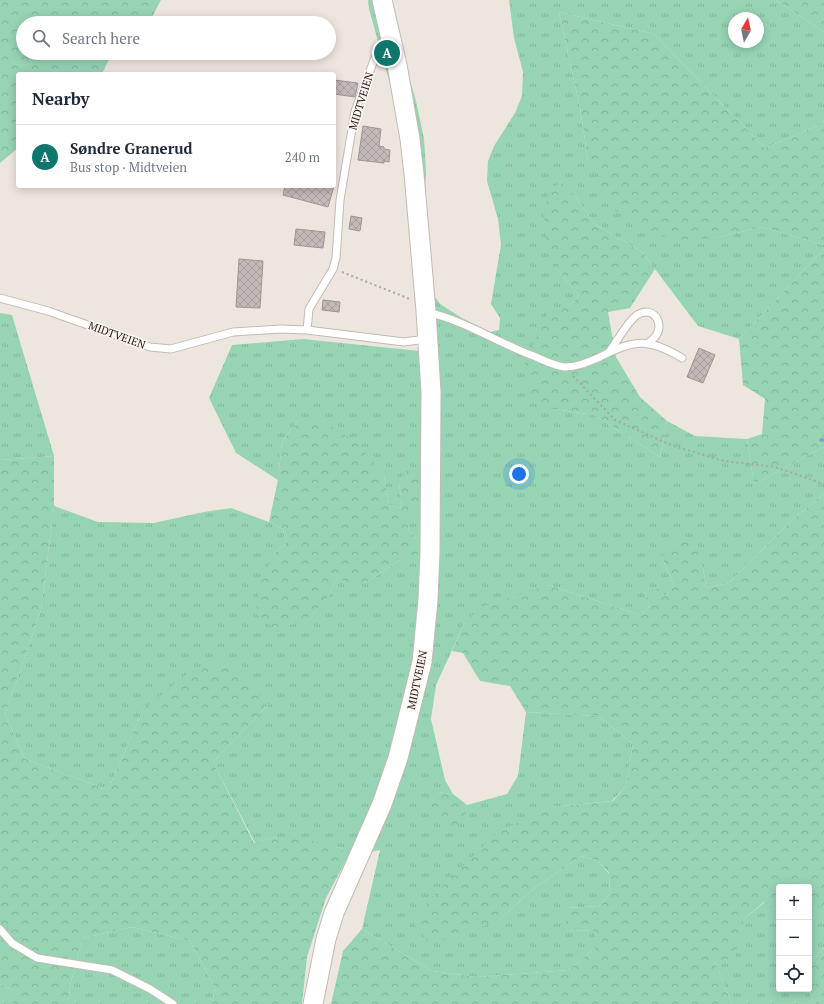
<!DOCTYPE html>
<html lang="en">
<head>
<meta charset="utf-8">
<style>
  :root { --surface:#fff; --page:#f6f6f7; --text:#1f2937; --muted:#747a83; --line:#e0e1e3; --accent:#0f766e }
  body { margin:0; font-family:"PT Serif",serif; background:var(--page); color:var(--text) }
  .controls { position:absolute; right:12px; bottom:12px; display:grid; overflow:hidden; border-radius:4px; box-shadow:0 2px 10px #0003 }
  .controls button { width:36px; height:36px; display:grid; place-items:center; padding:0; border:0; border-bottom:1px solid var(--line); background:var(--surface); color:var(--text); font:20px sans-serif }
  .compass { position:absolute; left:728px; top:12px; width:36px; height:36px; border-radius:50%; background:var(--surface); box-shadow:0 2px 10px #0003; rotate:9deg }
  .you { position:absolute; left:519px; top:474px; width:14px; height:14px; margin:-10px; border:3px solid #fff; border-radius:50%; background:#1a73e8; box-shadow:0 0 0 6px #1a73e833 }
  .badge { display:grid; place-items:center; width:26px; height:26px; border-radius:50%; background:var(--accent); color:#fff; font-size:13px; font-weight:700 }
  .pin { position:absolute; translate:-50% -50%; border:2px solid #fff; box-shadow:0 1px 4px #0006 }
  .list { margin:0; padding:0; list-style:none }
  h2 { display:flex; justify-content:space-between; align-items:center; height:52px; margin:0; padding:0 16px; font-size:17px }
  h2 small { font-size:13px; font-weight:400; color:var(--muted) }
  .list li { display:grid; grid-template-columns:26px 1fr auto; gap:12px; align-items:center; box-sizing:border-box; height:64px; padding:0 16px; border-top:1px solid var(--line) }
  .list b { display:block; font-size:15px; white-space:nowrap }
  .list p { margin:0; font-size:13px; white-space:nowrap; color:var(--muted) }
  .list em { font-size:13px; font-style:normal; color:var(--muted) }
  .icon { flex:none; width:22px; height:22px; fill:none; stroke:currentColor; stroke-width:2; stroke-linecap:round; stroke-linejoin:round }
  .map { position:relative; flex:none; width:824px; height:1004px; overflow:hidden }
  .search { position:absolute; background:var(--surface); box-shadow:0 2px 10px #0003; left:16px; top:16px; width:320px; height:44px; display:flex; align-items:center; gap:10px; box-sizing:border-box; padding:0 14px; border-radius:22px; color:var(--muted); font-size:15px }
  .panel { position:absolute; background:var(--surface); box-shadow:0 2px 10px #0003; left:16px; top:72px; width:320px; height:116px; border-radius:4px }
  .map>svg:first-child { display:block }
  .grass { fill:url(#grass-tufts); fill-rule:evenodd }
  .forest { fill:url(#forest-crowns) }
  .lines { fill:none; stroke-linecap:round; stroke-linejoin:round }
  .stream { stroke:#79a4cf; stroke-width:3.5 }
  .building { fill:url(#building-cross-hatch); stroke:#9f9594 }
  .lane-casing { stroke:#c2bbb4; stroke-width:9 }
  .secondary-casing { stroke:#c2bbb4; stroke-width:21 }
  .path { stroke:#aca7a1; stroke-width:2; stroke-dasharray:2 3; stroke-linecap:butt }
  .lane { stroke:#fff; stroke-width:7 }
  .secondary { stroke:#fff; stroke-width:19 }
  .labels { text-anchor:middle; stroke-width:3.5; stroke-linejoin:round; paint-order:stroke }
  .street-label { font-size:11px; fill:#24221f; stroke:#fbf3ec }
</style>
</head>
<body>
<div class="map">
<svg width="824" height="1004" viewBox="0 0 824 1004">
  <defs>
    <pattern id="grass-tufts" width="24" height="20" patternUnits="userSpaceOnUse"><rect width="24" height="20" fill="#96d4b4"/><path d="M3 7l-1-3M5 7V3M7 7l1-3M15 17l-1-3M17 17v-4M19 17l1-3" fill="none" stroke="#81b69a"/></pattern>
    <pattern id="forest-crowns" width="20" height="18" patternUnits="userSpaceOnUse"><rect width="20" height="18" fill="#96d4b4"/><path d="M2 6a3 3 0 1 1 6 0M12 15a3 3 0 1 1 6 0" fill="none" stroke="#81b69a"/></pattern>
    <pattern id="building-cross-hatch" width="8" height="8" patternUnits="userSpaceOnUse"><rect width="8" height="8" fill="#c3b9b7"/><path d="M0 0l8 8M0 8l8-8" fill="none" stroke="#a79f9d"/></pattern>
  </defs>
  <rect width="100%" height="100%" fill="#ede6df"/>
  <path class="grass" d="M 368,0 L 390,0 L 397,36 L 416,101 L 424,139 L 426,170 L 425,194 L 433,294 L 440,304 L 462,318 L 490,332 L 499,330 L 500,318 L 491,304 L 501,245 L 498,219 L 487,181 L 488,161 L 494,146 L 515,113 L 522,96 L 523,72 L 514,38 L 509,0 L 776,0 L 824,32 L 824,119 L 822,124 L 765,148 L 654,34 L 559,12 L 580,108 L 588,160 L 715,238 L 762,227 L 824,245 L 824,249 L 739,339 L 698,326 L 642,252 L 595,224 L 575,196 L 557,269 L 579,296 L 570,305 L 554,409 L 594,415 L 660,457 L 667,421 L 695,436 L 747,439 L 754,484 L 824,447 L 824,494 L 792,520 L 729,583 L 706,588 L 703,568 L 662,557 L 674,586 L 666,596 L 644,591 L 650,606 L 640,615 L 548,585 L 464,624 L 436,685 L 431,719 L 445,780 L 453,794 L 437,792 L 464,822 L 467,805 L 507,794 L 518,776 L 526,712 L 598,716 L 633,744 L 626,786 L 612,801 L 550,807 L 498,921 L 532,890 L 581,856 L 597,860 L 609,874 L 610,894 L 599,906 L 566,908 L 566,930 L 595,931 L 595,948 L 569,970 L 477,977 L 432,971 L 362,929 L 380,850 L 348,857 L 341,848 L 277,837 L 255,843 L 213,762 L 268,705 L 143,710 L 108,790 L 25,759 L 5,714 L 41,610 L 54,506 L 98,522 L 154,523 L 204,512 L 231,508 L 269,522 L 283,529 L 286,543 L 274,554 L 325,603 L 338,577 L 364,584 L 400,560 L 417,540 L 409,531 L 399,481 L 402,508 L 389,505 L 384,475 L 323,420 L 299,420 L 282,442 L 278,480 L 236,453 L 209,398 L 232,345 L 303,339 L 420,351 L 403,131 L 369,9 ZM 734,18 L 758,18 L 758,42 L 734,42 Z
    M 0,313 L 12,315 L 54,456 L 0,460 Z
    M 765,902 L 779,911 L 779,989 L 809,989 L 812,999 L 817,1004 L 732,1004 L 715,962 L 734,956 L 744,919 Z
    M 819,905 L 824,907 L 824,947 L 809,966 L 809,910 Z
    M 132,927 L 190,941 L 215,988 L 212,1004 L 68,1004 L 71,981 L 83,938 Z
    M 0,984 L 13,991 L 13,1004 L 0,1004 Z"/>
  <path class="forest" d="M 0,0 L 161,0 L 149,23 L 23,23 L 23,53 L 112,53 L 102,74 L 18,74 L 18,148 L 0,163 Z
    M 776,0 L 824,0 L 824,32 Z
    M 559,12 L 654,34 L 765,148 L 822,124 L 824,119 L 824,245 L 762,227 L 715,238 L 677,240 L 641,229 L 615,210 L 588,160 L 580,108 Z
    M 562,183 L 575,196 L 595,224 L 642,252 L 655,269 L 630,308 L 608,312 L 616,357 L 640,397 L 667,421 L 660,457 L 594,415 L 554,409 L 532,399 L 524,366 L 549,309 L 570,305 L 579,296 L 557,269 L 546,242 L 544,216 L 549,188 Z
    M 824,249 L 824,447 L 754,484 L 747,439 L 762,434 L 765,399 L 743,385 L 739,339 Z
    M 299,420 L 323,420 L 358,444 L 384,475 L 389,505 L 402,508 L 399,481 L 408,469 L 419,476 L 420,508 L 407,518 L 409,531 L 417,540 L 419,559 L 400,560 L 364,584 L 349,584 L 338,577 L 325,603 L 295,624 L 273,628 L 256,614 L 259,586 L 274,554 L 286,543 L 283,529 L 269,522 L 278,480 L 282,442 Z
    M 54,456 L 54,506 L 41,610 L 5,714 L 25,759 L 108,790 L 143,710 L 194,668 L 230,660 L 268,705 L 213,762 L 254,843 L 277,837 L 300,838 L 341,848 L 348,857 L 326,898 L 307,957 L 302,1004 L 212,1004 L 215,988 L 190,941 L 132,927 L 83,938 L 71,981 L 68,1004 L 13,1004 L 13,991 L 0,984 L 0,460 Z
    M 824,494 L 824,907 L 819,905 L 809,910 L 809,887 L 779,887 L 779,911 L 764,902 L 744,919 L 735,957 L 715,962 L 732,1004 L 331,1004 L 343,951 L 362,929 L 432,971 L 477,977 L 569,970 L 595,948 L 595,931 L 566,930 L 566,908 L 599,906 L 610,894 L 609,873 L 597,860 L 581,856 L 532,890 L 498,921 L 430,944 L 414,924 L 428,901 L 497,832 L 550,807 L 613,801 L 626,786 L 633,744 L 598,716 L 526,712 L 510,686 L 480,681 L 463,653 L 452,651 L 464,624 L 481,607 L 548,585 L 640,615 L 650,606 L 644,591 L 658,589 L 666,596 L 674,586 L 662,557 L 679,536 L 694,542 L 703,568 L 706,588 L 729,583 L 792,520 Z
    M 437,792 L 453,794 L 467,805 L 465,822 L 451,827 L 438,822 L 425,809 L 424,799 Z
    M 824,947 L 824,1004 L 817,1004 L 812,999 L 809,989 L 809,966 Z"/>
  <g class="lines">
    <path class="stream" d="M 821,440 L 824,440"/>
  </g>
  <path class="building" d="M 334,80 L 358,83 L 355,97 L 334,94 Z
    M 363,126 L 381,129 L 379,146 L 384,147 L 384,149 L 390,150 L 389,162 L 384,161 L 384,163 L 358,160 Z
    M 285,186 L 334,186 L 328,207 L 283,195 Z
    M 351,216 L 362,218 L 360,231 L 349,229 Z
    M 296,229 L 325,232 L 323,248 L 294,245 Z
    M 239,259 L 263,261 L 260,308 L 236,307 Z
    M 323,300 L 340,302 L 339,312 L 322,310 Z
    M 699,348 L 715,355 L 703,383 L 687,377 Z"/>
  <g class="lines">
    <defs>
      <path id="lane" d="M 0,298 L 48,311 L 150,347 L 171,349 L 233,332 L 280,329 L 307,330 L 404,342 L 426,339
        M 426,312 C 465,320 499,344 536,357 C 545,361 555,366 565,367 C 578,367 588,362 600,357 C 634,339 649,338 682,358
        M 307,330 L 309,309 L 333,269 L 336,258 L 340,200 L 355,111 L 374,60 L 381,47 L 389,41
        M 609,352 C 617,342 627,322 637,315 C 655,303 670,330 648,343
        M 0,929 L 12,943 L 37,958 L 112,970 L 150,989 L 173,1004"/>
      <path id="secondary" d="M 313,1004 L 326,939 L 334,913 L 382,804 L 398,758 L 422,662 L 428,600 L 430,553 L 431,392 L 426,311 L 414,174 L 410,139 L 397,65 L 382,0"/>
    </defs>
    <use href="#lane" class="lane-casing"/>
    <use href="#secondary" class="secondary-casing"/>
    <path class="path" d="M 342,272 L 410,299
      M 573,376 L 615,420 L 673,446 L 724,461 L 775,467 L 824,484"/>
    <use href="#lane" class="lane"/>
    <use href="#secondary" class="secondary"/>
  </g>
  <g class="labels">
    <g class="street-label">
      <text transform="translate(361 101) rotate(-73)" y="4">MIDTVEIEN</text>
      <text transform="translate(117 335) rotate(20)" y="4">MIDTVEIEN</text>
      <text transform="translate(417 680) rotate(-78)" y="4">MIDTVEIEN</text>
    </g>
  </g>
</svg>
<div class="controls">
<button>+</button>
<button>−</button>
<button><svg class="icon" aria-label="locate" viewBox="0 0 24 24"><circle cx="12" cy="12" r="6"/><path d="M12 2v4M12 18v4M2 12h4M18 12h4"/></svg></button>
</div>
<svg class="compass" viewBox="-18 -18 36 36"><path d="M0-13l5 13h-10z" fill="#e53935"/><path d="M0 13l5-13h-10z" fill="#747a83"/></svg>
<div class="you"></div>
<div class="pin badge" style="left:387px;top:53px">A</div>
<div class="search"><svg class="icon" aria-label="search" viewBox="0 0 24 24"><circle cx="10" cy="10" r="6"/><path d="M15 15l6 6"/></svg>Search here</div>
<section class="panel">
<h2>Nearby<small></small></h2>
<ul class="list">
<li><span class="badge">A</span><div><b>Søndre Granerud</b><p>Bus stop · Midtveien</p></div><em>240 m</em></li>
</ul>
</section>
</div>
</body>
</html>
